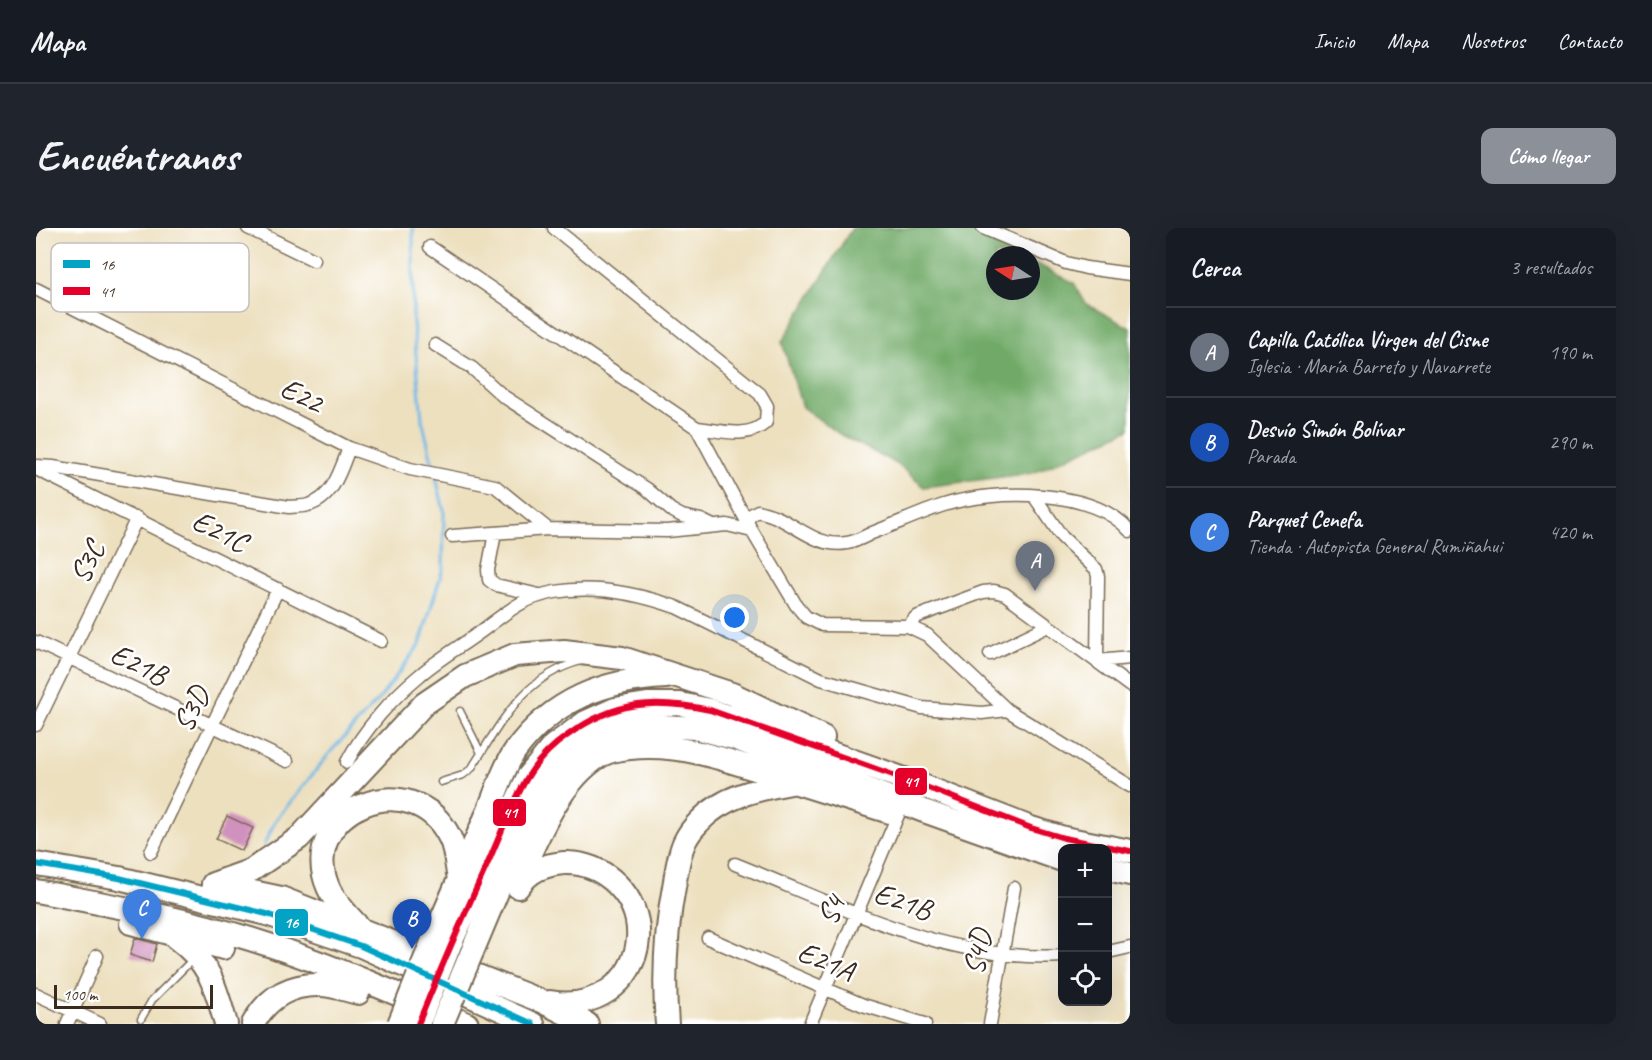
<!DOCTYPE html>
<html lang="es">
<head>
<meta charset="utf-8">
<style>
  :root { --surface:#171b24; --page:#20242c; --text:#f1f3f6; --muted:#9ea1a6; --line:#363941; --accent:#8c9099 }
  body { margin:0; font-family:Caveat,sans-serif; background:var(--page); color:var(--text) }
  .controls { position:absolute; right:18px; bottom:18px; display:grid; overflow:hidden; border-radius:12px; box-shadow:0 6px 24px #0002 }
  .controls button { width:54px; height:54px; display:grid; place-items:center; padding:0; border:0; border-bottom:2px solid var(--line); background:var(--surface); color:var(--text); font:30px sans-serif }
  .compass { position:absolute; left:950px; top:18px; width:54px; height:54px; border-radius:50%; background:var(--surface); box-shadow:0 6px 24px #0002; rotate:282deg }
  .scale { position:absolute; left:18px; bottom:15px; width:159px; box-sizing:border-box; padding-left:6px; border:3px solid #3b2a1e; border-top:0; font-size:16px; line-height:21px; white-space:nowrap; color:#3b2a1e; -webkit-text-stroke:4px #fff; paint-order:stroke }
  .you { position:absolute; left:699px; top:390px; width:21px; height:21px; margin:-15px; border:4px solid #fff; border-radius:50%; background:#1a73e8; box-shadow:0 0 0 9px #1a73e833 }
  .badge { display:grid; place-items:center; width:39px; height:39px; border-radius:50%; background:var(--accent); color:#fff; font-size:20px; font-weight:700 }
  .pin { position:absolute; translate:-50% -50px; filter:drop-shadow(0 2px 3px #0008) }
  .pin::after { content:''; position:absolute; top:32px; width:21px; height:18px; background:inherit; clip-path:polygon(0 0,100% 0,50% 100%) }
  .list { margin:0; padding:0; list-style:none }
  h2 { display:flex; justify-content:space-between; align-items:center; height:78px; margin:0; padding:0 24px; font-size:26px }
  h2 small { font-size:20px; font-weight:400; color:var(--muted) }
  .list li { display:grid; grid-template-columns:39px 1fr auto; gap:18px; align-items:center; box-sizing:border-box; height:90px; padding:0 24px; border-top:2px solid var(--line) }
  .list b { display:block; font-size:22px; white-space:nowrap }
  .list p { margin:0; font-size:20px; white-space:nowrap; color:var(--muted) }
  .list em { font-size:20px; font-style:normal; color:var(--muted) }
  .icon { flex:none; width:33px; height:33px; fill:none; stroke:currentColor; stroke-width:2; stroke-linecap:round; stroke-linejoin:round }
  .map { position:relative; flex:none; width:1094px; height:796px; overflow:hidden; border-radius:12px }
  header { display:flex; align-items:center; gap:36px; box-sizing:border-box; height:84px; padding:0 30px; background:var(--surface); border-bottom:2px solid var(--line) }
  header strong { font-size:28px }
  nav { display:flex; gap:33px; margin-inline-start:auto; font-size:21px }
  .intro { display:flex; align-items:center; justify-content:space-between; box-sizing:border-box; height:144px; padding:0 36px }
  h1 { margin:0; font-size:42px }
  .button { padding:15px 27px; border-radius:12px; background:var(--accent); color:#fff; font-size:21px; font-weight:700 }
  main { display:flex; gap:36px; padding:0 36px }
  aside { flex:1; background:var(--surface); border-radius:12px; box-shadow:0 6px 24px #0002 }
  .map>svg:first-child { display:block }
  .forest { fill:#71aa68; stroke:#566a43; stroke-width:1.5 }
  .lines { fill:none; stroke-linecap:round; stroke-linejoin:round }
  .stream { stroke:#6db8e6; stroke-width:3 }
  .building { fill:#d191be }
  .lane-casing { stroke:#796a56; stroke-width:9 }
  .street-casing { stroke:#796a56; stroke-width:15 }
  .highway-casing { stroke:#796a56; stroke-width:26 }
  .lane { stroke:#fff; stroke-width:6 }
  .street { stroke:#fff; stroke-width:12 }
  .highway { stroke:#fff; stroke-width:22 }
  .highway-bridge-casing { stroke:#796a56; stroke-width:26; stroke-linecap:butt }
  .highway-bridge { stroke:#fff; stroke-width:22 }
  .bus-1-casing { stroke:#fff; stroke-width:10 }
  .bus-2-casing { stroke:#fff; stroke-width:10 }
  .bus-1 { stroke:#03a3c5; stroke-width:6 }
  .bus-2 { stroke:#e4002b; stroke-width:6 }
  .labels { text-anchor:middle; stroke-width:5; stroke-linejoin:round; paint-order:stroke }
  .street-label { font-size:30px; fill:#3b2a1e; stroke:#fff }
  .key { fill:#fff; stroke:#c4bfbc; stroke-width:1.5 }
  .key-label { font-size:16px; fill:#3b2a1e }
  .line-badge { stroke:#fff; stroke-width:2 }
  .badge-label { font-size:16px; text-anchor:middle; font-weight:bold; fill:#fff }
</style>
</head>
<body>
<header>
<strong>Mapa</strong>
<nav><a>Inicio</a><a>Mapa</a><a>Nosotros</a><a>Contacto</a></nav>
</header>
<div class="intro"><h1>Encuéntranos</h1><a class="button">Cómo llegar</a></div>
<main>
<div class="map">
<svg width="1094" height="796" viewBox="0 0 1094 796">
  <rect width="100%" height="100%" fill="#fff"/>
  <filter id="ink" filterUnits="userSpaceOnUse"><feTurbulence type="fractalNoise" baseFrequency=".0167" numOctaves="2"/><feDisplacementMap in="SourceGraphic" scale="12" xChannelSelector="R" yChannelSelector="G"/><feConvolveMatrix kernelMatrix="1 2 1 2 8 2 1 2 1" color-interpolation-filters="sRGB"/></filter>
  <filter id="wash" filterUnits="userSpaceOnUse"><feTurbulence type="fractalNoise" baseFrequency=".008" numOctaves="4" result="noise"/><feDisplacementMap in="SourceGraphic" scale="24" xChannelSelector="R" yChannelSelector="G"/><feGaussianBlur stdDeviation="1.35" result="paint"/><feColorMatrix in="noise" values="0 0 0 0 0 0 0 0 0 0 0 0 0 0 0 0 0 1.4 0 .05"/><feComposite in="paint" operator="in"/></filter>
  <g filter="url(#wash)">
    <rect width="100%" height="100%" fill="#ede0bf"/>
    <path class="forest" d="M 816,0 L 929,0 L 982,27 L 959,27 L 959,63 L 995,63 L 995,33 L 1038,55 L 1050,76 L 1094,100 L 1094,201 L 997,245 L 888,259 L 861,236 L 805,207 L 766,179 L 746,114 Z"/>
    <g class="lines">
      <path class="stream" d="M 377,0 L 377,95 L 386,191 L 398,242
        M 228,617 L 239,593 L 297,521 L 345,469 L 384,416 L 407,340 L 408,283 L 400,249"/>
    </g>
    <g id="blocks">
      <path class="building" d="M 191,588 L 217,600 L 206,623 L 180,611 Z
        M 99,710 L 121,716 L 116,734 L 94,727 Z"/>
    </g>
  </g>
  <g filter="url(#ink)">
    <use href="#blocks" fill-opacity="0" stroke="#796a56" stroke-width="1.5"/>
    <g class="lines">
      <defs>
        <path id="lane" d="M 424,483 L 445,525
          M 405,554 L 427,547 L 435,541 C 466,494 486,449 545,433
          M 105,791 L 116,772 L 156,732"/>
        <path id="street" d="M 212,0 L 278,32
          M 518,0 L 724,166 L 731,178 L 730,194 C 712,212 683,202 661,200
          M 947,0 L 1030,35 L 1050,40 L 1094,46
          M 394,19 L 661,200 L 716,303 L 760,377 L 770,389 L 786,397 L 872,398 L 891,407 L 971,482 L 1094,558
          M 0,61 L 313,220 L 374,241 L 459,258 L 512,301
          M 399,117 L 436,140 L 467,168 L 611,261 L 635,282 L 646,288 L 665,292 L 677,298
          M 1,238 L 17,239 L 253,279 C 259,278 266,279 272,277 C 297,271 305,241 313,220
          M 0,241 L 345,413
          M 998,268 L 1026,309 L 1060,341 L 1062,348 L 1061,433 L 1094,430
          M 711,293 L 715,287 L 722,283 C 728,285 734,286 740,289 C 763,299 783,320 811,315 C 819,314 828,309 836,305 C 860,296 884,285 908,277 C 958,261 1058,260 1094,303
          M 459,305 L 452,342 L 453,352 L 460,357 L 503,367
          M 416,308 L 512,301 L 631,303 L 691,297 L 716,303
          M 872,398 L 880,389 L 947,364 L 958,363 L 969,366 L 1094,458
          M 0,414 L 251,533
          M 954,426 L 1012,398
          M 0,497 L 101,290
          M 311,534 C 327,503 357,469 384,447 C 405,429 429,416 451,399 C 475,381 487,370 519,364 C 558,357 603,366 640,379 L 785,451 L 886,480 L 946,485 L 971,482
          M 115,624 L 242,361
          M 699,636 C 802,677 913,735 1026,728
          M 672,710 L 827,777 L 889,796
          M 1072,724 L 1094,719
          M 0,766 L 64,796
          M 31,796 L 61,728
          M 774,796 L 862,587
          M 954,796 L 978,660"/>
        <path id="highway" d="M 0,636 L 83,650 L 231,686 L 325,718 L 497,796
          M 1072,641 L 1094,646
          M 177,656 L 216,642 L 263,610 L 388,476 L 429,448 L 479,427 L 528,423 L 586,430 L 696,466 L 787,509
          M 180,656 L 245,670 L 505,773 L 551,796
          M 480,656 C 500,613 522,554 564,528 C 573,522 584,521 594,520 C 651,514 705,537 758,554 C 790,564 822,574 854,584
          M 482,659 C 494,642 508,637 528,635 C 568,633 605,669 602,711 C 598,756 557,782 514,774
          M 0,663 C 72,677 144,689 214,711 C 289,734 359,765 431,796
          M 95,695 L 187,720
          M 320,696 C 310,685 298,673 292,659 C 260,583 377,533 414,610 C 420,622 420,637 423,651
          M 398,709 C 415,669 432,630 449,591 C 458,571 467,540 479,523 C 516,472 568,452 630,449
          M 140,710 C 174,735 179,757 190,796
          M 415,714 L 492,549 L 517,518 L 550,494 L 579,481 L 611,476 L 644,476 L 674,482 L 877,554 L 995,600 L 1028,610 L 1094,623
          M 436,724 L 490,595 L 509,558 L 536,527 L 569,505 L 610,497 L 659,500 L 698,510 L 888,583 L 1026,632
          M 217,796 C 231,770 253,756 284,757 C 296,757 310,762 322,765
          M 631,796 C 627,749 630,700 639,653 C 641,640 643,625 649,613 C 652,607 658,599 663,594 C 687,568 722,561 755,555"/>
      </defs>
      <use href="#lane" class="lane-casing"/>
      <use href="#street" class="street-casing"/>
      <use href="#highway" class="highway-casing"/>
      <use href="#lane" class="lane"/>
      <use href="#street" class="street"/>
      <use href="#highway" class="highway"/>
      <defs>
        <path id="highway-bridge" d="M 363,796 L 398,709
          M 382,796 L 415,714
          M 406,796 L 436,724"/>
      </defs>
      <use href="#highway-bridge" class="highway-bridge-casing"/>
      <use href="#highway-bridge" class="highway-bridge"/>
      <defs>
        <path id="bus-1" d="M 0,636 L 83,650 L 231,686 L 325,718 L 497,796"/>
        <path id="bus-2" d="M 382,796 C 404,742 427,689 451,637 C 464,608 475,577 491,550 C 501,533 516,518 532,507 C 579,473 618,470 674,482 L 877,554 L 995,600 L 1028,610 L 1094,623"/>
      </defs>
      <use href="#bus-1" class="bus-1-casing"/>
      <use href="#bus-2" class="bus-2-casing"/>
      <use href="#bus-1" class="bus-1"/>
      <use href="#bus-2" class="bus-2"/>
    </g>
  </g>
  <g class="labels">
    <g class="street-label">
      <text transform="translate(266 167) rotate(27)" y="10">E22</text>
      <text transform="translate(184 303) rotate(27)" y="10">E21C</text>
      <text transform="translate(51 334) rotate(-64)" y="10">S3C</text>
      <text transform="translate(103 436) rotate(26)" y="10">E21B</text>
      <text transform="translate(155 481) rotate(-64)" y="10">S3D</text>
      <text transform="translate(867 673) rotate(19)" y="10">E21B</text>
      <text transform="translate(795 682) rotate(-67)" y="10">S4</text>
      <text transform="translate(941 724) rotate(-80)" y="10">S4D</text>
      <text transform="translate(790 733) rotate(23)" y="10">E21A</text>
    </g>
  </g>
  <rect x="15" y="15" width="198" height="69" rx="9" class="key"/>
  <rect x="27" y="32" width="27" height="8" fill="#03a3c5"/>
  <rect x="27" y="59" width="27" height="8" fill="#e4002b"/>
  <g class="key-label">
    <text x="64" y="42">16</text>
    <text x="64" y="69">41</text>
  </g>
  <g class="line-badge">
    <rect x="858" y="539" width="34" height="29" rx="6" fill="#e4002b"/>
    <rect x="456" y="570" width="35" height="29" rx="6" fill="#e4002b"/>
    <rect x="238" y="680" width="35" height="29" rx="6" fill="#03a3c5"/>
  </g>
  <g class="badge-label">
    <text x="875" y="559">41</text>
    <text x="474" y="590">41</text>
    <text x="255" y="700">16</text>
  </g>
</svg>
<div class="controls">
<button>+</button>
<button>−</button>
<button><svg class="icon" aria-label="locate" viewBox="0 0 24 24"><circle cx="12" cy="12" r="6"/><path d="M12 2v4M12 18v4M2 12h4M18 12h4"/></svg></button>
</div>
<svg class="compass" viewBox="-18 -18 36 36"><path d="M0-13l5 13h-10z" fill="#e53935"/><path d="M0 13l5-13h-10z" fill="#9ea1a6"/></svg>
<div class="scale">100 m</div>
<div class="you"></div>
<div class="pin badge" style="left:999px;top:363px;background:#6b7280">A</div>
<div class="pin badge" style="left:376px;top:721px;background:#1a4fb4">B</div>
<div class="pin badge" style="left:106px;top:711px;background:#3f7fe0">C</div>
</div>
<aside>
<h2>Cerca<small>3 resultados</small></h2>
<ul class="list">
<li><span class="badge" style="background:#6b7280">A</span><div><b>Capilla Católica Virgen del Cisne</b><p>Iglesia · María Barreto y Navarrete</p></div><em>190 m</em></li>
<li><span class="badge" style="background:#1a4fb4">B</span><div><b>Desvío Simón Bolívar</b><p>Parada</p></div><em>290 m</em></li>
<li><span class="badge" style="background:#3f7fe0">C</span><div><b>Parquet Cenefa</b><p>Tienda · Autopista General Rumiñahui</p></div><em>420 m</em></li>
</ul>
</aside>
</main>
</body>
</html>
